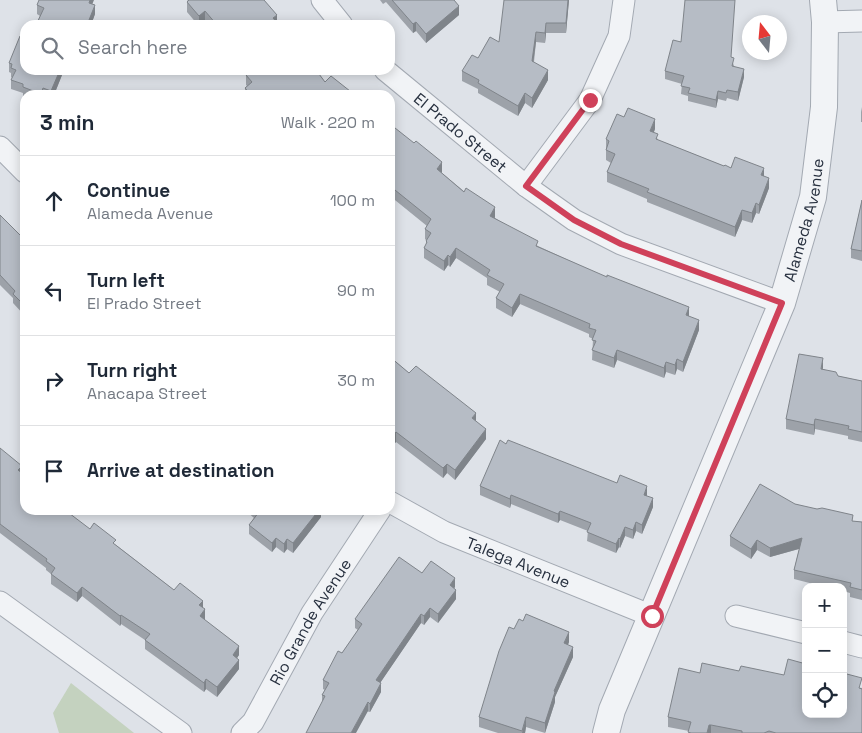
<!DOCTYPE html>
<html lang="en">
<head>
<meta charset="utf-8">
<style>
  :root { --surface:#fff; --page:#f6f6f7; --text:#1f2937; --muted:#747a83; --line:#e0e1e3 }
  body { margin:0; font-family:"Space Grotesk",sans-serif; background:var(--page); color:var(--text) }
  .controls { position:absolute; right:15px; bottom:15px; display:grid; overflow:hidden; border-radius:10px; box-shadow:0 2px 12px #0003 }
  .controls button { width:45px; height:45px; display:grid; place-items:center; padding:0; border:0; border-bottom:1px solid var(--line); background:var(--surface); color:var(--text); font:25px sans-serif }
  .compass { position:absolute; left:742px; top:15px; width:45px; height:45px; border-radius:50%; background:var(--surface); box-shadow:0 2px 12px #0003; rotate:344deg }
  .stop { position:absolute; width:15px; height:15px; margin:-11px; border:4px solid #cf415a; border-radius:50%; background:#fff }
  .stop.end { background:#cf415a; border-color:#fff; box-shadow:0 1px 5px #0008 }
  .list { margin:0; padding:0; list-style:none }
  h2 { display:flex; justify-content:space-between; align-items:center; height:65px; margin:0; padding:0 20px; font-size:21px }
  h2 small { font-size:16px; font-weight:400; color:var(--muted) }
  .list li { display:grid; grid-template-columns:32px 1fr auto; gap:15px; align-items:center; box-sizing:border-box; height:90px; padding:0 20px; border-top:1px solid var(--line) }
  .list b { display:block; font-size:19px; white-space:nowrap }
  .list p { margin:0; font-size:16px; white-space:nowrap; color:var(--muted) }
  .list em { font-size:16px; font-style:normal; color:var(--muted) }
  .icon { flex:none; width:28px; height:28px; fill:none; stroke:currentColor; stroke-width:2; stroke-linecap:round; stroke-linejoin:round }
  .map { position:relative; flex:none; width:862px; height:733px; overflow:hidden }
  .search { position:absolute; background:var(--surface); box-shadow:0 2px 12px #0003; left:20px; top:20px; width:375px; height:55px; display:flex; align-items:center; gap:12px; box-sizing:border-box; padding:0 18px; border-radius:15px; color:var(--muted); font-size:19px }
  .panel { position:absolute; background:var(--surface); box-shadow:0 2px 12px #0003; left:20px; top:90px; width:375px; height:425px; border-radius:15px }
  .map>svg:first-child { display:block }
  .green { fill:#c4d2bf }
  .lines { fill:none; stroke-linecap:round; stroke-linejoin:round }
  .minor-casing { stroke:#a3a9b2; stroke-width:23 }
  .tertiary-casing { stroke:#a3a9b2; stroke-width:28 }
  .minor { stroke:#f1f3f6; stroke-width:21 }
  .tertiary { stroke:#f1f3f6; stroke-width:26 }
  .wall { fill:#9da2a9 }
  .shaded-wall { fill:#7f848a }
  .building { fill:#b6bcc5; stroke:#7f848a }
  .route { stroke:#cf415a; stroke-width:6 }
  .labels { text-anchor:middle; stroke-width:4; stroke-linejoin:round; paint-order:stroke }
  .street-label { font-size:16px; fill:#27303f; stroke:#eef1f6 }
</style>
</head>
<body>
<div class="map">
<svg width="862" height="733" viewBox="0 0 862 733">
  <rect width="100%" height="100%" fill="#dee2e8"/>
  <path class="green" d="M 71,683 L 134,733 L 59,733 L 53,713 Z"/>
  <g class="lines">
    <defs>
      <g id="minor">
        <path d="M 322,0 L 342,25"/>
        <path d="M 825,22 L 862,21"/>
        <path id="s1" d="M 385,70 L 526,186 L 574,220 L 621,244 L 782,303"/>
        <path d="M 0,147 L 25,172"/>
        <path d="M 526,186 L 590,100 L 619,36 L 624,0"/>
        <path id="s2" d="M 390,502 L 444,532 L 652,616"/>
        <path d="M 0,602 L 181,733"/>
        <path d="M 736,616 L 806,633"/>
        <path d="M 843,642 L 862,647"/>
        <path id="s3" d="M 242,733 L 253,722 L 312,613 L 380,510"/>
      </g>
      <g id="tertiary">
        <path id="s4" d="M 606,733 L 612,710 L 782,303 L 813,197 L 824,107 L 825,22 L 823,0"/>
      </g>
    </defs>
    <use href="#minor" class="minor-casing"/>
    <use href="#tertiary" class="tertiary-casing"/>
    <use href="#minor" class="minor"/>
    <use href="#tertiary" class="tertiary"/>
  </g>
  <path class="wall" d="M 187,0 L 264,0 L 279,25 L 208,25 L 205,21 L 200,25 L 198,25 L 187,12 L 187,2 L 188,1 Z
    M 380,0 L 454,0 L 459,15 L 426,43 L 416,31 L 413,33 L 386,2 L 383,4 Z
    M 569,0 L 566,33 L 546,33 L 545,43 L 536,42 L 534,62 L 548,80 L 532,108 L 525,103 L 518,116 L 478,93 L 478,89 L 462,81 L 462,71 L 478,58 Z
    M 92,4 L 95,14 L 91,25 L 36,25 L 40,16 L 37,14 L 37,5 Z
    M 731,57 L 734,66 L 744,77 L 738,101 L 727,98 L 726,101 L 718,99 L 716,108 L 688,101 L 688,96 L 681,94 L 682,84 L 665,79 L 665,71 Z
    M 9,63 L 64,70 L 54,95 L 25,95 L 25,97 L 23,96 L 23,93 L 11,89 L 11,80 L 12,78 L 11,77 L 11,73 L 9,72 Z
    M 247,70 L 316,70 L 325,82 L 355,95 L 245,95 L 245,88 L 247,86 L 246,85 L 246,75 L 249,73 Z
    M 862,107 L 862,122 L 861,122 L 861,112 Z
    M 390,124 L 442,172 L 442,173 L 495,217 L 495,218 L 538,246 L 689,316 L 699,330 L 683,372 L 677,369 L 675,375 L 666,372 L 664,378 L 617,360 L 614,368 L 592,360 L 593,339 L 589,337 L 589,334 L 520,304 L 512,317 L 496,308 L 496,298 L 500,292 L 487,285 L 487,278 L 456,258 L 450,267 L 448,265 L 444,271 L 424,258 L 424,248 L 426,245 L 426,240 L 425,239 L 425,229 L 427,226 L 390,196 Z
    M 655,129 L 654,132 L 658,140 L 724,166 L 731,168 L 764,176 L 769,188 L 759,214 L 756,213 L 752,223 L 742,220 L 735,237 L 647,202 L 647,199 L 607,182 L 607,172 L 611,163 L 606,160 L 606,139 Z
    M 862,200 L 862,261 L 851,258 L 851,249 Z
    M 0,215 L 25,240 L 25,316 L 13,303 L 13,298 L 0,285 Z
    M 390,357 L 409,373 L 476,421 L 486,439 L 455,480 L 447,473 L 443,478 L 396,442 L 393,445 L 390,442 Z
    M 823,369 L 838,376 L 862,381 L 862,442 L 848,439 L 848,436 L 815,429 L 814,435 L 786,429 L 786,419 Z
    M 506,444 L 647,495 L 647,496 L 653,507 L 642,534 L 636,531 L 633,539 L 625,536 L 620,548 L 619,547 L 616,553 L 587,541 L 588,531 L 560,520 L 558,523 L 511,504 L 510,508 L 480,495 L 480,486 Z
    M 0,448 L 22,473 L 25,510 L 90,529 L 116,545 L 174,590 L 203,608 L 204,619 L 239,655 L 237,658 L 239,669 L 217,697 L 206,689 L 204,692 L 145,649 L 145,640 L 121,624 L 120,626 L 82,596 L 77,602 L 51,584 L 51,574 L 46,570 L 46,568 L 0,533 Z
    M 795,504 L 853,521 L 862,522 L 862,600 L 850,597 L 850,593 L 843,591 L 843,587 L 825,587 L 794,579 L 794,570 L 799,549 L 770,557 L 757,550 L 751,559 L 730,546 L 730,536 Z
    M 245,510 L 321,510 L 321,517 L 293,553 L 287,549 L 284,553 L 276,547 L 272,552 L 249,534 L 249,525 L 254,518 Z
    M 422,573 L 455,587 L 454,588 L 456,599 L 438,623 L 430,617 L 424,625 L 421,623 L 380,683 L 381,692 L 370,712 L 322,701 L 322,695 L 325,690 L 323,689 L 323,680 L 358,630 L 355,628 L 355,619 Z
    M 514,629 L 569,642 L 568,645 L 573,657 L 555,697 L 555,702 L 545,733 L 526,727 L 525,733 L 498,733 L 479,727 L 479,717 Z
    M 739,671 L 784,675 L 862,688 L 862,733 L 688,733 L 689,731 L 668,727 L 668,717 L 700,673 Z"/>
  <path class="shaded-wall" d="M 90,0 L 94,0 L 89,12 L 89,3 Z
    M 568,0 L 569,0 L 566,33 L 566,23 Z
    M 95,5 L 95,14 L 91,25 L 87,25 Z
    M 459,6 L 459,15 L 426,43 L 426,34 Z
    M 205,11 L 205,21 L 200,25 L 199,25 L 199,16 Z
    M 277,15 L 277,25 L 273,18 Z
    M 416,22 L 416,31 L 413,33 L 413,24 Z
    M 546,23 L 546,33 L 545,43 L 545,33 Z
    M 536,32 L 536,42 L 532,71 L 532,61 Z
    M 744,69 L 744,77 L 738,101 L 738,92 Z
    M 60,70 L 64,70 L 54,95 L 51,95 L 51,91 Z
    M 548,70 L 548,80 L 532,108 L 532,98 Z
    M 43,88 L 43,95 L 41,95 L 41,94 Z
    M 718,91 L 718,99 L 716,108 L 716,100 Z
    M 525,93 L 525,103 L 518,116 L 518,106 Z
    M 655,119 L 655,129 L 650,141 L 650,131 Z
    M 442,162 L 442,172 L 437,179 L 437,169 Z
    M 764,168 L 764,178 L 761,175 Z
    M 769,178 L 769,188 L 759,214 L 759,205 Z
    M 756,203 L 756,213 L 752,223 L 752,213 Z
    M 495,207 L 495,217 L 490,226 L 490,216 Z
    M 742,210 L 742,220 L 735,237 L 735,227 Z
    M 456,248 L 456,258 L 450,267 L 450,257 Z
    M 448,255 L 448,265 L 444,271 L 444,261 Z
    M 520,294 L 520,304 L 512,317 L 512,308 Z
    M 689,307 L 689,317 L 686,315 Z
    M 699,320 L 699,330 L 683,372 L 683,362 Z
    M 617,350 L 617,360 L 614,368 L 614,358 Z
    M 823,358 L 823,368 L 821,379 L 821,369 Z
    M 677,359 L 677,369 L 675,375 L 675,365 Z
    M 666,362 L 666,372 L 664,378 L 664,368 Z
    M 476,413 L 476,423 L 472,418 Z
    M 815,419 L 815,429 L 814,435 L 814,425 Z
    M 486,429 L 486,439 L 455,480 L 455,470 Z
    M 396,432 L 396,442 L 393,445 L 393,435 Z
    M 447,464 L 447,473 L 443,478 L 443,468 Z
    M 22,466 L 22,474 L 22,473 L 22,482 L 18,470 Z
    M 647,486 L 647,495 L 644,504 L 644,495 Z
    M 511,495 L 511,504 L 510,508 L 510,499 Z
    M 653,498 L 653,507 L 642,534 L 642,525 Z
    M 319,510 L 321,510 L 321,517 L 293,553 L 293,543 Z
    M 560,511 L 560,520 L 558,523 L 558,514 Z
    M 636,522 L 636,531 L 633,539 L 633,530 Z
    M 625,527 L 625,536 L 620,548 L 620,539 Z
    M 276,538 L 276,547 L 272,552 L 272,543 Z
    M 619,538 L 619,547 L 616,553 L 616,544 Z
    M 802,538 L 802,548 L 770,557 L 770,548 Z
    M 287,539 L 287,549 L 284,553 L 284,544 Z
    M 757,540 L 757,550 L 751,559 L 751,549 Z
    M 455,578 L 455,587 L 450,594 L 450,585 Z
    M 82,587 L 82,596 L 77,602 L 77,593 Z
    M 456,590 L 456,599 L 438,623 L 438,614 Z
    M 203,601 L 203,610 L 199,605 Z
    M 430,608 L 430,617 L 424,625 L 424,616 Z
    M 205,609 L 205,619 L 200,625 L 200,616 Z
    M 421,614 L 421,623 L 376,689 L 376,680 Z
    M 121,615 L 121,624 L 120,626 L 120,616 Z
    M 569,632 L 569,642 L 564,653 L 564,643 Z
    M 239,646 L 239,655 L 233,664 L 233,655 Z
    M 573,647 L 573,657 L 555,697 L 555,702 L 545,733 L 545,723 L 554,691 Z
    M 239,660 L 239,669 L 217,697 L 217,687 Z
    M 206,679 L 206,689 L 204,692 L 204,683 Z
    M 381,683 L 381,692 L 370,712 L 370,704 Z
    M 368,702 L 368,711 L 356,733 L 351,733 Z
    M 526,717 L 526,727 L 525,733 L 522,733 Z
    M 709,725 L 711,725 L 711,733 L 707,733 Z"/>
  <path class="building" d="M 39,0 L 90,0 L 89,3 L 95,5 L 87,25 L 81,24 L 81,25 L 36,25 L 44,8 L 37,5 Z
    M 189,0 L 264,0 L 277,15 L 273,18 L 279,25 L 217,25 L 205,11 L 199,16 L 187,2 Z
    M 392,0 L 454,0 L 459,6 L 426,34 L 416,22 L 413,24 Z
    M 504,0 L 568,0 L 566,23 L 546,23 L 545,33 L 536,32 L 532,61 L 548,70 L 532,98 L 525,93 L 518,106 L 478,83 L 479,80 L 462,71 L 472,55 L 478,58 L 490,37 L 499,42 Z
    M 685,0 L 735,0 L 731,57 L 734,58 L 732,66 L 744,69 L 738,92 L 727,90 L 726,93 L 718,91 L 716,100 L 688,93 L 690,88 L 681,86 L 684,76 L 665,71 L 673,40 L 681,42 Z
    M 20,36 L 25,38 L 25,70 L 60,70 L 51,91 L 43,88 L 41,94 L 23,87 L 23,84 L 11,80 L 16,70 L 11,68 L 12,64 L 9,63 Z
    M 253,70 L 316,70 L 325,82 L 331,76 L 355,95 L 251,95 L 245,88 L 252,82 L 246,75 Z
    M 628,108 L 655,119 L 650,131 L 658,134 L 656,139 L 724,166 L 725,165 L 731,168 L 735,157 L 764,168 L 761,175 L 769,178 L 759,205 L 756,203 L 752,213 L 742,210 L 735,227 L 647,192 L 649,189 L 607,172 L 615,154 L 606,150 L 609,141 L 606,139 L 617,114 L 624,117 Z
    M 390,124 L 414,143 L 416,141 L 442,162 L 437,169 L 464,192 L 466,188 L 495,207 L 490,216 L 538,241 L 536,246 L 607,277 L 607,275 L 689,307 L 686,315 L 699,320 L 683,362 L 677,359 L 675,365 L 666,362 L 664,368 L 617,350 L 614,358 L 592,350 L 596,341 L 592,340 L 596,330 L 589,328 L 590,324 L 520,294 L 512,308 L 496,298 L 504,284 L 487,275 L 490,270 L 456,248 L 450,257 L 448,255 L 444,261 L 424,248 L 427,242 L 426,241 L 431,233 L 425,229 L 431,219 L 390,186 Z
    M 862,200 L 862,251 L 851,249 Z
    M 0,215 L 25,240 L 25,306 L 13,294 L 15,291 L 0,275 Z
    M 799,354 L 823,358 L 821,369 L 836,372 L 838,376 L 862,381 L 862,432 L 848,429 L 849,426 L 815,419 L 814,425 L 786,419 Z
    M 390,357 L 409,373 L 416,366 L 476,413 L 472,418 L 486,429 L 455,470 L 447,464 L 443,468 L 396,432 L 393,435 L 390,432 Z
    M 500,440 L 506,444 L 508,440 L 617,483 L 620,475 L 647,486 L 644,495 L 653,498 L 642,525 L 636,522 L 633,530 L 625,527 L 620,539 L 619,538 L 616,544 L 587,532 L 591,523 L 560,511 L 558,514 L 511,495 L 510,499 L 480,486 Z
    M 0,448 L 22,466 L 18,470 L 22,473 L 21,474 L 25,477 L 25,510 L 65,510 L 90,529 L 94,523 L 116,540 L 113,543 L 174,590 L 180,583 L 203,601 L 199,605 L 205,609 L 200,616 L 239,646 L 233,655 L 239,660 L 217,687 L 206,679 L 204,683 L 145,640 L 150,634 L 121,615 L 120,616 L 82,587 L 77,593 L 51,574 L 55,568 L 46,561 L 47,559 L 0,524 Z
    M 760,484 L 795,504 L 817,509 L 822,508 L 853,515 L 852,521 L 862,522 L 862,590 L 850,587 L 851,583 L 794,570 L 802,538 L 770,548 L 757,540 L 751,549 L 730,536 Z
    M 257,510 L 319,510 L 293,543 L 287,539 L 284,544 L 276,538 L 272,543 L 249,525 L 259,512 Z
    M 399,557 L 422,573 L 431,561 L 455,578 L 450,585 L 456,590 L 438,614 L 430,608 L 424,616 L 421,614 L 376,680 L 381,683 L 370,704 L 368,702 L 351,733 L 306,733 L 325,696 L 322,695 L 329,683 L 323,680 L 338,651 L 342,653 L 362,624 L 355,619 Z
    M 526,614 L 569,632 L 564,643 L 573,647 L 554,691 L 555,692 L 545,723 L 526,717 L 522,731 L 479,717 L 499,651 L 509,627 L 514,629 L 519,619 L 523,621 Z
    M 788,659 L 806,664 L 806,714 L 843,714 L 843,673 L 862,678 L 859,688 L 862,689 L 862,733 L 776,733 L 769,731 L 764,733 L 742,733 L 742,731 L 711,725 L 709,725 L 707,733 L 691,733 L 688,732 L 691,722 L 668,717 L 679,668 L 700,673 L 702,663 L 739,671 L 741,666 L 784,675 Z"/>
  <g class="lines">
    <path class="route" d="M 590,100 L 526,186 L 574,220 L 621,244 L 782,303 L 652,616"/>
  </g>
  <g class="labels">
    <g class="street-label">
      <text dy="6" stroke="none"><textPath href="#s1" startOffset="98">El Prado Street</textPath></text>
      <text dy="6" stroke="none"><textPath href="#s4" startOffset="551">Alameda Avenue</textPath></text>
      <text dy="6" stroke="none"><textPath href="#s2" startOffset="142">Talega Avenue</textPath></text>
      <text dy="6" stroke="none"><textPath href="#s3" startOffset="131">Rio Grande Avenue</textPath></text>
    </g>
  </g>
</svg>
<div class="controls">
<button>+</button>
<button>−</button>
<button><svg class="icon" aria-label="locate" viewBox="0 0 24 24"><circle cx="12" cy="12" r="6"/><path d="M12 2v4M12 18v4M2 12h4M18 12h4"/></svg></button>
</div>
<svg class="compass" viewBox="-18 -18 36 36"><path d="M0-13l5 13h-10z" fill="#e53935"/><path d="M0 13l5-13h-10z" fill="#747a83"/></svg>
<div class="stop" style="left:652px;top:616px"></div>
<div class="stop end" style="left:590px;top:100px"></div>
<div class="search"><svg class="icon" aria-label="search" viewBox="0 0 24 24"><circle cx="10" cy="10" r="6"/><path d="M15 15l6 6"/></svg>Search here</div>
<section class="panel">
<h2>3 min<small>Walk · 220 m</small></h2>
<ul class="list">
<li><svg class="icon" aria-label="ahead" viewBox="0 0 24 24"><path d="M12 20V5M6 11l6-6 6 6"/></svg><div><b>Continue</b><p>Alameda Avenue</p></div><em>100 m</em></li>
<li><svg class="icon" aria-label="left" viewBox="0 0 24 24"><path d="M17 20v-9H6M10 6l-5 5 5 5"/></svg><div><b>Turn left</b><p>El Prado Street</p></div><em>90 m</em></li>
<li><svg class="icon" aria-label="right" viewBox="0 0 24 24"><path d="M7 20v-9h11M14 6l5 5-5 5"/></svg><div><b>Turn right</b><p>Anacapa Street</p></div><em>30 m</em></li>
<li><svg class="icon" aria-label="arrive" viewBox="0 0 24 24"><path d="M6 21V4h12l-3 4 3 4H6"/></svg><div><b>Arrive at destination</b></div></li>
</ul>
</section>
</div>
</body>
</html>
